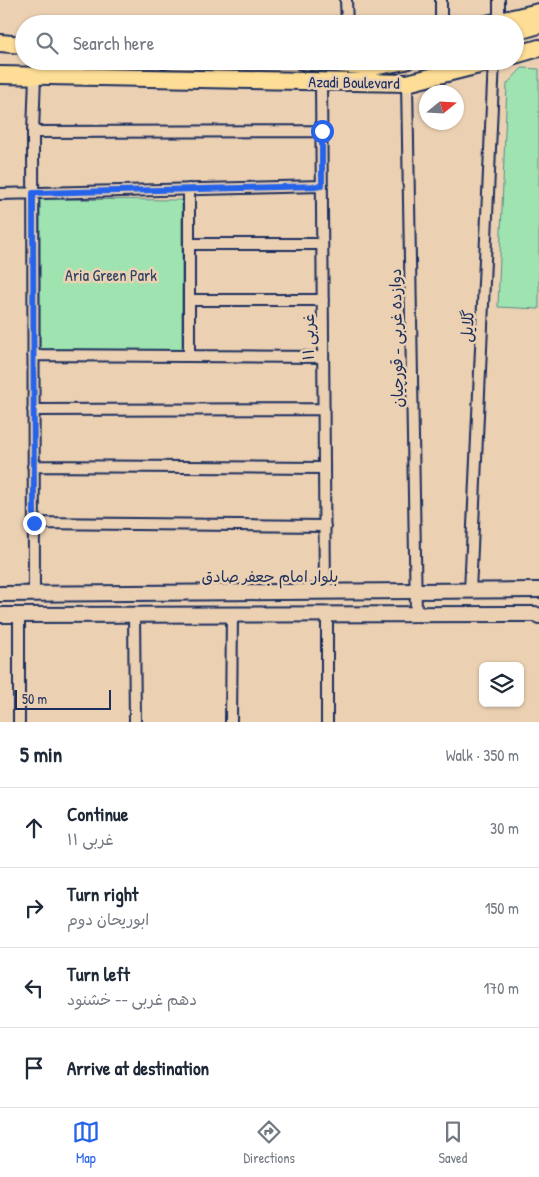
<!DOCTYPE html>
<html lang="en">
<head>
<meta charset="utf-8">
<style>
  :root { --surface:#fff; --page:#f2f2f3; --text:#1f2937; --muted:#747a83; --line:#e0e1e3; --accent:#2563eb }
  body { margin:0; font-family:"Patrick Hand","Playpen Sans Arabic",sans-serif; background:var(--page); color:var(--text) }
  .controls { position:absolute; right:15px; bottom:15px; display:grid; overflow:hidden; border-radius:8px; box-shadow:0 1px 4px #0004 }
  .controls button { width:45px; height:45px; display:grid; place-items:center; padding:0; border:0; border-bottom:1px solid var(--line); background:var(--surface); color:var(--text); font:25px sans-serif }
  .compass { position:absolute; left:419px; top:85px; width:45px; height:45px; border-radius:50%; background:var(--surface); box-shadow:0 1px 4px #0004; rotate:72deg }
  .scale { position:absolute; left:15px; bottom:12px; width:96px; box-sizing:border-box; padding-left:5px; border:2px solid #1b2f5e; border-top:0; font-size:14px; line-height:18px; white-space:nowrap; color:#1b2f5e; -webkit-text-stroke:4px #ebd0b2; paint-order:stroke }
  .stop { position:absolute; width:15px; height:15px; margin:-11px; border:4px solid #2563eb; border-radius:50%; background:#fff }
  .stop.end { background:#2563eb; border-color:#fff; box-shadow:0 1px 5px #0008 }
  .list { margin:0; padding:0; list-style:none }
  h2 { display:flex; justify-content:space-between; align-items:center; height:65px; margin:0; padding:0 20px; font-size:21px }
  h2 small { font-size:16px; font-weight:400; color:var(--muted) }
  .list li { display:grid; grid-template-columns:32px 1fr auto; gap:15px; align-items:center; box-sizing:border-box; height:80px; padding:0 20px; border-top:1px solid var(--line) }
  .list b { display:block; font-size:19px; white-space:nowrap }
  .list p { margin:0; font-size:16px; white-space:nowrap; color:var(--muted) }
  .list em { font-size:16px; font-style:normal; color:var(--muted) }
  .icon { flex:none; width:28px; height:28px; fill:none; stroke:currentColor; stroke-width:2; stroke-linecap:round; stroke-linejoin:round }
  .map { position:relative; flex:none; width:539px; height:722px; overflow:hidden }
  .search { position:absolute; background:var(--surface); box-shadow:0 1px 4px #0004; left:15px; right:15px; top:15px; height:55px; display:flex; align-items:center; gap:12px; box-sizing:border-box; padding:0 18px; border-radius:28px; color:var(--muted); font-size:19px }
  .sheet { height:385px; background:var(--surface) }
  nav { display:flex; justify-content:space-around; align-items:center; box-sizing:border-box; height:70px; border-top:1px solid var(--line); background:var(--surface); font-size:14px; color:var(--muted) }
  nav a { display:grid; justify-items:center; gap:2px }
  nav .on { color:var(--accent) }
  .map>svg:first-child { display:block }
  .green { fill:#9fe4b0; stroke:#5d8a87 }
  .lines { fill:none; stroke-linecap:round; stroke-linejoin:round }
  .street-casing { stroke:#1b2f5e; stroke-width:14 }
  .secondary-casing { stroke:#1b2f5e; stroke-width:18 }
  .primary-casing { stroke:#1b2f5e; stroke-width:20 }
  .street { stroke:#ebd0b2; stroke-width:10 }
  .secondary { stroke:#ebd0b2; stroke-width:14 }
  .primary { stroke:#fedd96; stroke-width:16 }
  .route { stroke:#2563eb; stroke-width:6 }
  .labels { text-anchor:middle; stroke-width:5; stroke-linejoin:round; paint-order:stroke }
  .street-label { font-size:16px; fill:#1b2f5e; stroke:#ebd0b2 }
  .park-label { font-size:16px; fill:#284166; stroke:#ebd0b2 }
</style>
</head>
<body>
<div class="map">
<svg width="539" height="722" viewBox="0 0 539 722">
  <rect width="100%" height="100%" fill="#ebd0b2"/>
  <filter id="ink" filterUnits="userSpaceOnUse"><feTurbulence type="fractalNoise" baseFrequency=".02" numOctaves="2"/><feDisplacementMap in="SourceGraphic" scale="10" xChannelSelector="R" yChannelSelector="G"/><feConvolveMatrix kernelMatrix="1 2 1 2 8 2 1 2 1" color-interpolation-filters="sRGB"/></filter>
  <g filter="url(#ink)">
    <path class="green" d="M 522,68 L 539,69 L 539,309 L 498,307 L 507,84 Z
      M 40,199 L 182,200 L 182,350 L 40,349 Z"/>
    <g class="lines">
      <defs>
        <path id="street" d="M 346,0 L 347,24
          M 441,0 L 441,24
          M 499,0 L 499,21
          M 321,82 L 325,593
          M 407,83 L 416,613
          M 33,132 L 322,131
          M 0,194 L 322,186
          M 189,244 L 322,244
          M 189,300 L 323,300
          M 33,355 L 323,357
          M 189,356 L 189,189
          M 33,410 L 324,409
          M 33,466 L 324,468
          M 34,523 L 325,526
          M 470,592 L 494,61
          M 34,594 L 33,132 L 35,76
          M 134,615 L 135,722
          M 19,722 L 19,615
          M 231,722 L 232,615
          M 327,722 L 327,614"/>
        <path id="secondary" d="M 0,594 L 539,590
          M 0,615 L 535,614 L 539,616"/>
        <path id="primary" d="M 487,24 L 539,12
          M 515,32 L 539,25
          M 0,43 L 24,45
          M 515,55 L 539,48
          M 302,61 L 373,67 L 406,61
          M 0,75 L 407,83 L 495,61"/>
      </defs>
      <use href="#street" class="street-casing"/>
      <use href="#secondary" class="secondary-casing"/>
      <use href="#primary" class="primary-casing"/>
      <use href="#street" class="street"/>
      <use href="#secondary" class="secondary"/>
      <use href="#primary" class="primary"/>
    </g>
  </g>
  <g class="lines" filter="url(#ink)">
    <path class="route" d="M 34,523 L 33,193 L 322,186 L 322,131"/>
  </g>
  <g class="labels">
    <g class="street-label">
      <text transform="translate(354 82) rotate(1)" y="6">Azadi Boulevard</text>
      <text transform="translate(467 326) rotate(-87)" y="6">گلایل</text>
      <text transform="translate(308 337) rotate(-90)" y="6">۱۱ غربی</text>
      <text transform="translate(396 338) rotate(-91)" y="6">دوازده غربی - قورچیان</text>
      <text x="270" y="582">بلوار امام جعفر صادق</text>
    </g>
    <g class="park-label">
      <text x="111" y="281">Aria Green Park</text>
    </g>
  </g>
</svg>
<div class="controls">
<button><svg class="icon" aria-label="layers" viewBox="0 0 24 24"><path d="M12 4l9 5-9 5-9-5zM3 14l9 5 9-5"/></svg></button>
</div>
<svg class="compass" viewBox="-18 -18 36 36"><path d="M0-13l5 13h-10z" fill="#e53935"/><path d="M0 13l5-13h-10z" fill="#747a83"/></svg>
<div class="scale">50 m</div>
<div class="stop" style="left:322px;top:131px"></div>
<div class="stop end" style="left:34px;top:523px"></div>
<div class="search"><svg class="icon" aria-label="search" viewBox="0 0 24 24"><circle cx="10" cy="10" r="6"/><path d="M15 15l6 6"/></svg>Search here</div>
</div>
<section class="sheet">
<h2>5 min<small>Walk · 350 m</small></h2>
<ul class="list">
<li><svg class="icon" aria-label="ahead" viewBox="0 0 24 24"><path d="M12 20V5M6 11l6-6 6 6"/></svg><div><b>Continue</b><p>۱۱ غربی</p></div><em>30 m</em></li>
<li><svg class="icon" aria-label="right" viewBox="0 0 24 24"><path d="M7 20v-9h11M14 6l5 5-5 5"/></svg><div><b>Turn right</b><p>ابوریحان دوم</p></div><em>150 m</em></li>
<li><svg class="icon" aria-label="left" viewBox="0 0 24 24"><path d="M17 20v-9H6M10 6l-5 5 5 5"/></svg><div><b>Turn left</b><p>دهم غربی -- خشنود</p></div><em>170 m</em></li>
<li><svg class="icon" aria-label="arrive" viewBox="0 0 24 24"><path d="M6 21V4h12l-3 4 3 4H6"/></svg><div><b>Arrive at destination</b></div></li>
</ul>
</section>
<nav>
<a class="on"><svg class="icon" aria-label="map" viewBox="0 0 24 24"><path d="M3 6l6-2 6 2 6-2v14l-6 2-6-2-6 2zM9 4v14M15 6v14"/></svg>Map</a>
<a><svg class="icon" aria-label="directions" viewBox="0 0 24 24"><path d="M12 3l9 9-9 9-9-9zM9 14v-3h6M13 9l2 2-2 2"/></svg>Directions</a>
<a><svg class="icon" aria-label="saved" viewBox="0 0 24 24"><path d="M7 4h10v16l-5-4-5 4z"/></svg>Saved</a>
</nav>
</body>
</html>
